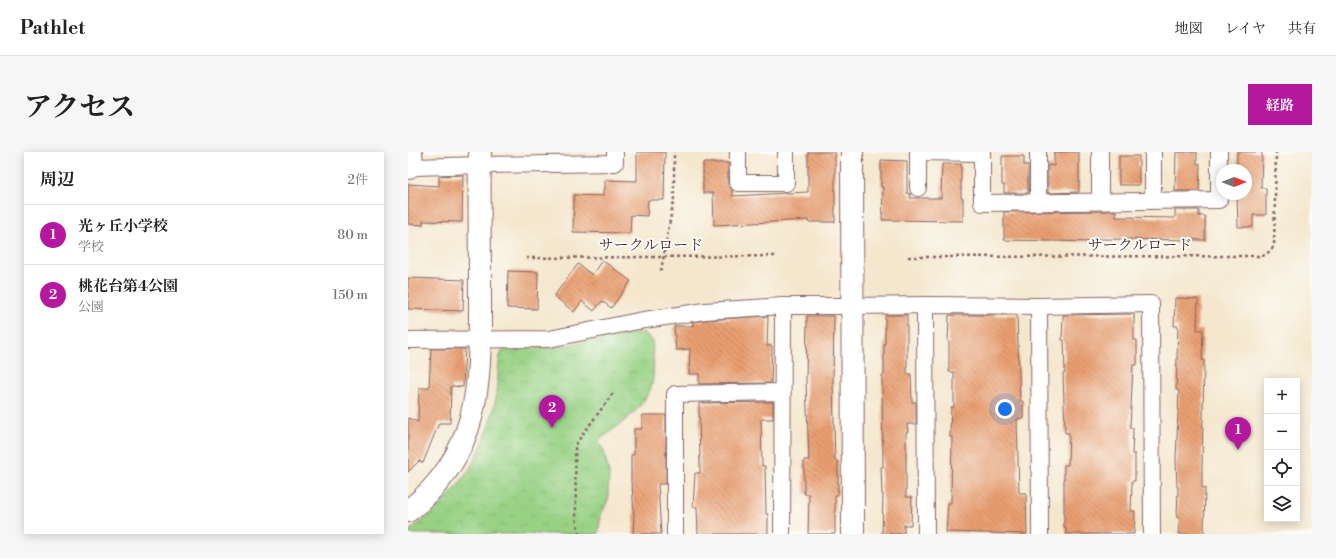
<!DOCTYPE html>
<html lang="ja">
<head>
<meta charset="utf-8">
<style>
  :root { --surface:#fff; --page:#f6f6f6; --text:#202124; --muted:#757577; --line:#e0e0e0; --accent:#b5179e }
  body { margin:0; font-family:"Libre Bodoni","Noto Serif JP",serif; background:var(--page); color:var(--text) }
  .controls { position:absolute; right:12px; bottom:12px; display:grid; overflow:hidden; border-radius:0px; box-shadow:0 2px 10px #0003 }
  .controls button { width:36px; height:36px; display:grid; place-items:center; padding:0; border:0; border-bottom:1px solid var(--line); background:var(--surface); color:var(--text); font:20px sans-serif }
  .compass { position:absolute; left:808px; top:12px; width:36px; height:36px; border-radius:50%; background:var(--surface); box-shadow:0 2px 10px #0003; rotate:90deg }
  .you { position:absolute; left:597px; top:257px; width:14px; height:14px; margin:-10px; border:3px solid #fff; border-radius:50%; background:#1a73e8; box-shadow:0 0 0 6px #1a73e833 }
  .badge { display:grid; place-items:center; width:26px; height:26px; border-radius:50%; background:var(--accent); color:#fff; font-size:13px; font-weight:700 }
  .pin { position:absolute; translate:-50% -33px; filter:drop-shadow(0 1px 2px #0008) }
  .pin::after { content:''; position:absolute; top:21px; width:14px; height:12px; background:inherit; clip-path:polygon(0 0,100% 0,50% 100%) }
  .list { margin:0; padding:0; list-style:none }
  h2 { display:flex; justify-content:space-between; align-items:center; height:52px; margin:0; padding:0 16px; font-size:17px }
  h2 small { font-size:13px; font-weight:400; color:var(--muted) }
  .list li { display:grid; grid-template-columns:26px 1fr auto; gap:12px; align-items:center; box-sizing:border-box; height:60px; padding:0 16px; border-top:1px solid var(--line) }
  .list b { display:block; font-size:15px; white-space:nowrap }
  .list p { margin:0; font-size:13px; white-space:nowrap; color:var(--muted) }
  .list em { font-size:13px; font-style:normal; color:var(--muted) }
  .icon { flex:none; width:22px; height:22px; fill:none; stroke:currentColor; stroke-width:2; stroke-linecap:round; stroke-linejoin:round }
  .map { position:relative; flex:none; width:904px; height:382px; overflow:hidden; border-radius:0px }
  header { display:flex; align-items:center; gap:24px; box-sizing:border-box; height:56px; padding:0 20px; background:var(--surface); border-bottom:1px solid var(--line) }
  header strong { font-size:19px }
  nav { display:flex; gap:22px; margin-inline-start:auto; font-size:14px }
  .intro { display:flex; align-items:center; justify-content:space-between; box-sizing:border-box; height:96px; padding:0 24px }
  h1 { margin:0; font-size:28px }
  .button { padding:10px 18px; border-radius:0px; background:var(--accent); color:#fff; font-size:14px; font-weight:700 }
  main { display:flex; gap:24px; padding:0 24px }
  aside { flex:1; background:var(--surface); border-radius:0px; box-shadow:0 2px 10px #0003 }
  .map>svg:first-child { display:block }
  .park { fill:url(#park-crowns); stroke:#727858 }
  .building { fill:url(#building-back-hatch) }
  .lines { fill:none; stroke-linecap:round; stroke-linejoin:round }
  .street-casing { stroke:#866564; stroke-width:18 }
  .secondary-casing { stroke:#866564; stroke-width:24 }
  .path { stroke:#866564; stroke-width:2.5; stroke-dasharray:3 3; stroke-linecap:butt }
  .street { stroke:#fff; stroke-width:16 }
  .secondary { stroke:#fff; stroke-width:22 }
  .labels { text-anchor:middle; stroke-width:4; stroke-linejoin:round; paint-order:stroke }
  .street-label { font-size:15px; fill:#4a1f2b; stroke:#fdfcf7 }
</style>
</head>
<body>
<header>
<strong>Pathlet</strong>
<nav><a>地図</a><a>レイヤ</a><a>共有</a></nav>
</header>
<div class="intro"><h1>アクセス</h1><a class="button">経路</a></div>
<main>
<aside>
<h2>周辺<small>2件</small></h2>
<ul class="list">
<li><span class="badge">1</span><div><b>光ヶ丘小学校</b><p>学校</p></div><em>80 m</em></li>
<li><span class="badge">2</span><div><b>桃花台第4公園</b><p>公園</p></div><em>150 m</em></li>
</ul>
</aside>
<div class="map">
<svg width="904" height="382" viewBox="0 0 904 382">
  <defs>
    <pattern id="park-crowns" width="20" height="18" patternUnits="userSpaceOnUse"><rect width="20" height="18" fill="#99d285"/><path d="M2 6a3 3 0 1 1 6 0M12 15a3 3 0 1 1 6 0" fill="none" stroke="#85b473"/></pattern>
    <pattern id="building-back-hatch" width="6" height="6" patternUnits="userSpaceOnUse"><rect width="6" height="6" fill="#e99f71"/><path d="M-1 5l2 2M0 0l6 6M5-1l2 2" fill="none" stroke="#bf815d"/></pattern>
  </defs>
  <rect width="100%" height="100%" fill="#fdfcf7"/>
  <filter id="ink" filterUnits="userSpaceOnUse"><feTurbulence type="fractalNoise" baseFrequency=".025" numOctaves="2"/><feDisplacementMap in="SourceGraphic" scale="8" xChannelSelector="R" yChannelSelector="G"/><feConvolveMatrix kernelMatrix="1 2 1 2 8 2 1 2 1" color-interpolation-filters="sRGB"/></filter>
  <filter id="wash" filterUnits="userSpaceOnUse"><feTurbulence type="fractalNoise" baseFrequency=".012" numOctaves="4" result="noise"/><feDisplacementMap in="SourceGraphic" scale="16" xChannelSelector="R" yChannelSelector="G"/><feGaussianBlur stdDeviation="0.9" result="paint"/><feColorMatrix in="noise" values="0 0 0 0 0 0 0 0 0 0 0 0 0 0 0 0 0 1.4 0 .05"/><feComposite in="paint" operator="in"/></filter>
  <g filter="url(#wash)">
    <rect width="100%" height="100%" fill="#f4e7ce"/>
    <path class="park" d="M 235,180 L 244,188 C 245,201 248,228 241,240 C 231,261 208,275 190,289 L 196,299 L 201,322 L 200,348 L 193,363 L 190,382 L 0,382 L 0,380 C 14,369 29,358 41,344 C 66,317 81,282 88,246 C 91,232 89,218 92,204 C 93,201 95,199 97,196 L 142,196 Z"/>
    <g id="blocks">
      <path class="building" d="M 229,0 L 257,0 L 256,48 L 240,48 L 239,64 L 223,63 L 222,81 L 165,80 L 166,43 L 195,44 L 195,37 L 197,37 L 197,28 L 229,29 Z
        M 400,0 L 427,0 L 427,70 L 400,70 L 400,68 L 306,73 L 305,41 L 295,41 L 295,11 L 320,11 L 320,31 L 322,35 L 324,38 L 324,44 L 400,40 Z
        M 646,0 L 671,0 L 671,40 L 640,41 L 640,13 L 646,14 Z
        M 768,0 L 789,0 L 789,12 L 792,12 L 791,39 L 767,39 Z
        M 829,0 L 854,0 L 853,36 L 858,36 L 858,63 L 845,63 L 845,75 L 830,75 L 829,42 L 838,42 L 838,18 L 829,18 Z
        M 594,4 L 616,4 L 616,13 L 620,13 L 620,41 L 596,41 L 596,33 L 594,33 Z
        M 711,4 L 731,4 L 731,33 L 711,33 Z
        M 473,8 L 499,9 L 499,41 L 503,42 L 502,46 L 533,46 L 534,12 L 553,12 L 553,46 L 555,46 L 555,69 L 474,68 L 475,35 L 473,35 Z
        M 55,23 L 54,70 L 15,69 L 15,73 L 0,72 L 0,32 L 31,34 L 31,24 Z
        M 767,58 L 791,58 L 791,64 L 797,64 L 797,88 L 690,87 L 690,90 L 596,88 L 596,60 L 708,59 L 708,65 L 767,66 Z
        M 194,108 L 223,129 L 203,156 L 194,149 L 186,159 L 174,149 L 166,160 L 146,144 L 170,112 L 184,123 Z
        M 100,119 L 130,120 L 129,157 L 99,156 Z
        M 0,126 L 56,128 L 55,159 L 0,157 Z
        M 767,146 L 790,147 L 789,178 L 795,178 L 794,208 L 796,208 L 794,316 L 794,336 L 797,336 L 796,382 L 771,382 L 772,366 L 769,366 L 770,335 L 769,335 L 768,307 L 771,238 L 768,238 L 770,174 L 766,174 Z
        M 726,162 L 726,188 L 729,188 L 729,213 L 725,213 L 722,276 L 725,276 L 724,302 L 727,302 L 727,329 L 724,329 L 723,359 L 727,359 L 726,382 L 658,382 L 658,375 L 656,375 L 656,313 L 660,313 L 661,281 L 657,281 L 655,221 L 657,221 L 656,188 L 654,188 L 655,163 Z
        M 477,163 L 499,163 L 499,222 L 503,222 L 504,250 L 508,250 L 508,272 L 499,272 L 500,280 L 498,280 L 498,345 L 504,345 L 503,373 L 496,373 L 496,382 L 474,382 L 475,342 L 474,342 L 473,315 L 475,315 L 474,223 L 476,223 L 476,192 L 477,192 Z
        M 541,163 L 609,163 L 612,249 L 615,249 L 615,266 L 609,267 L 611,341 L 618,341 L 619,382 L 538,380 L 540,351 L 543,351 L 544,285 L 542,285 L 543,255 L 546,255 L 546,220 L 541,220 L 541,189 L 540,189 Z
        M 360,164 L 359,194 L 364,194 L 363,231 L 291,232 L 291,222 L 281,222 L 282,197 L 268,198 L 266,174 L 285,174 L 285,170 L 298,168 Z
        M 399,164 L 426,164 L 425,232 L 427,309 L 430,309 L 430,343 L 427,343 L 427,382 L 400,382 L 401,342 L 396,342 L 396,308 L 401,308 L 398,231 Z
        M 23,197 L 57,197 L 55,235 L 43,234 L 42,271 L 31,271 L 15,311 L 11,309 L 0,320 L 0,266 L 10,270 L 11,236 L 21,236 Z
        M 365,250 L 365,267 L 353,267 L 354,314 L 357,314 L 358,362 L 360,362 L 360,382 L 290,382 L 289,355 L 285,355 L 287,321 L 292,321 L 291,251 Z
        M 234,263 L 258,263 L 258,332 L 250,332 L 253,382 L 225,382 L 226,363 L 224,332 L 223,332 L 223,303 L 226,303 L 226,277 L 234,277 Z"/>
    </g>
  </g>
  <g filter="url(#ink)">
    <use href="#blocks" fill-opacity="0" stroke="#866564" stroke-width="1"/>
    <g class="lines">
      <defs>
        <path id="street" d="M 6,0 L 7,15
          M 330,0 L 330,31 L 378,31 L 378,0
          M 510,0 L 574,1
          M 574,0 L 574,51 L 811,48 L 811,0
          M 630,0 L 630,50
          M 692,0 L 692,49
          M 745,0 L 745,49
          M 0,19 L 7,15 L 72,13 L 207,11 L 207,0
          M 510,36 L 510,0
          M 517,153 L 518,382
          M 631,154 L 632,382
          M 0,188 L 141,187 L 230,169 L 297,159 L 375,154 L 444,154 L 517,153 L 631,154 L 743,152 L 744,382
          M 267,382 L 267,242 L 374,240
          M 374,382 L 375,154"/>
        <path id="secondary" d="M 444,0 L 445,382
          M 0,359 C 76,300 72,226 72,139 C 72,93 71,46 72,0"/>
      </defs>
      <use href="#street" class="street-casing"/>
      <use href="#secondary" class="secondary-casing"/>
      <path class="path" d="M 500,105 L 854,104 L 859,102 L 866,94 L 868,0
        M 118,106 L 369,104
        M 253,119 L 266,46 L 266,0
        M 171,382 L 168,365 L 167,293 L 205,241"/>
      <use href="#street" class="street"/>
      <use href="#secondary" class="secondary"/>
    </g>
  </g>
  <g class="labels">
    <g class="street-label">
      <text x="243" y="98">サークルロード</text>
      <text x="732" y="98">サークルロード</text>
    </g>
  </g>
</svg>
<div class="controls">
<button>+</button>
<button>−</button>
<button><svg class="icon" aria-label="locate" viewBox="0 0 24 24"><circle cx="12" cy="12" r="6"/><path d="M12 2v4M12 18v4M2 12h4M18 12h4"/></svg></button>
<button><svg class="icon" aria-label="layers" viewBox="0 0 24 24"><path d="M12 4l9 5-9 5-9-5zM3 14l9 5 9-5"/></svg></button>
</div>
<svg class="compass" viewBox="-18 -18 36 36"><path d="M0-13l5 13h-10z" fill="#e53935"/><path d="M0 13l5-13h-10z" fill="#757577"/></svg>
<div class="you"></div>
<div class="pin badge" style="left:830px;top:298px">1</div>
<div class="pin badge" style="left:144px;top:276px">2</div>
</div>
</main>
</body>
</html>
